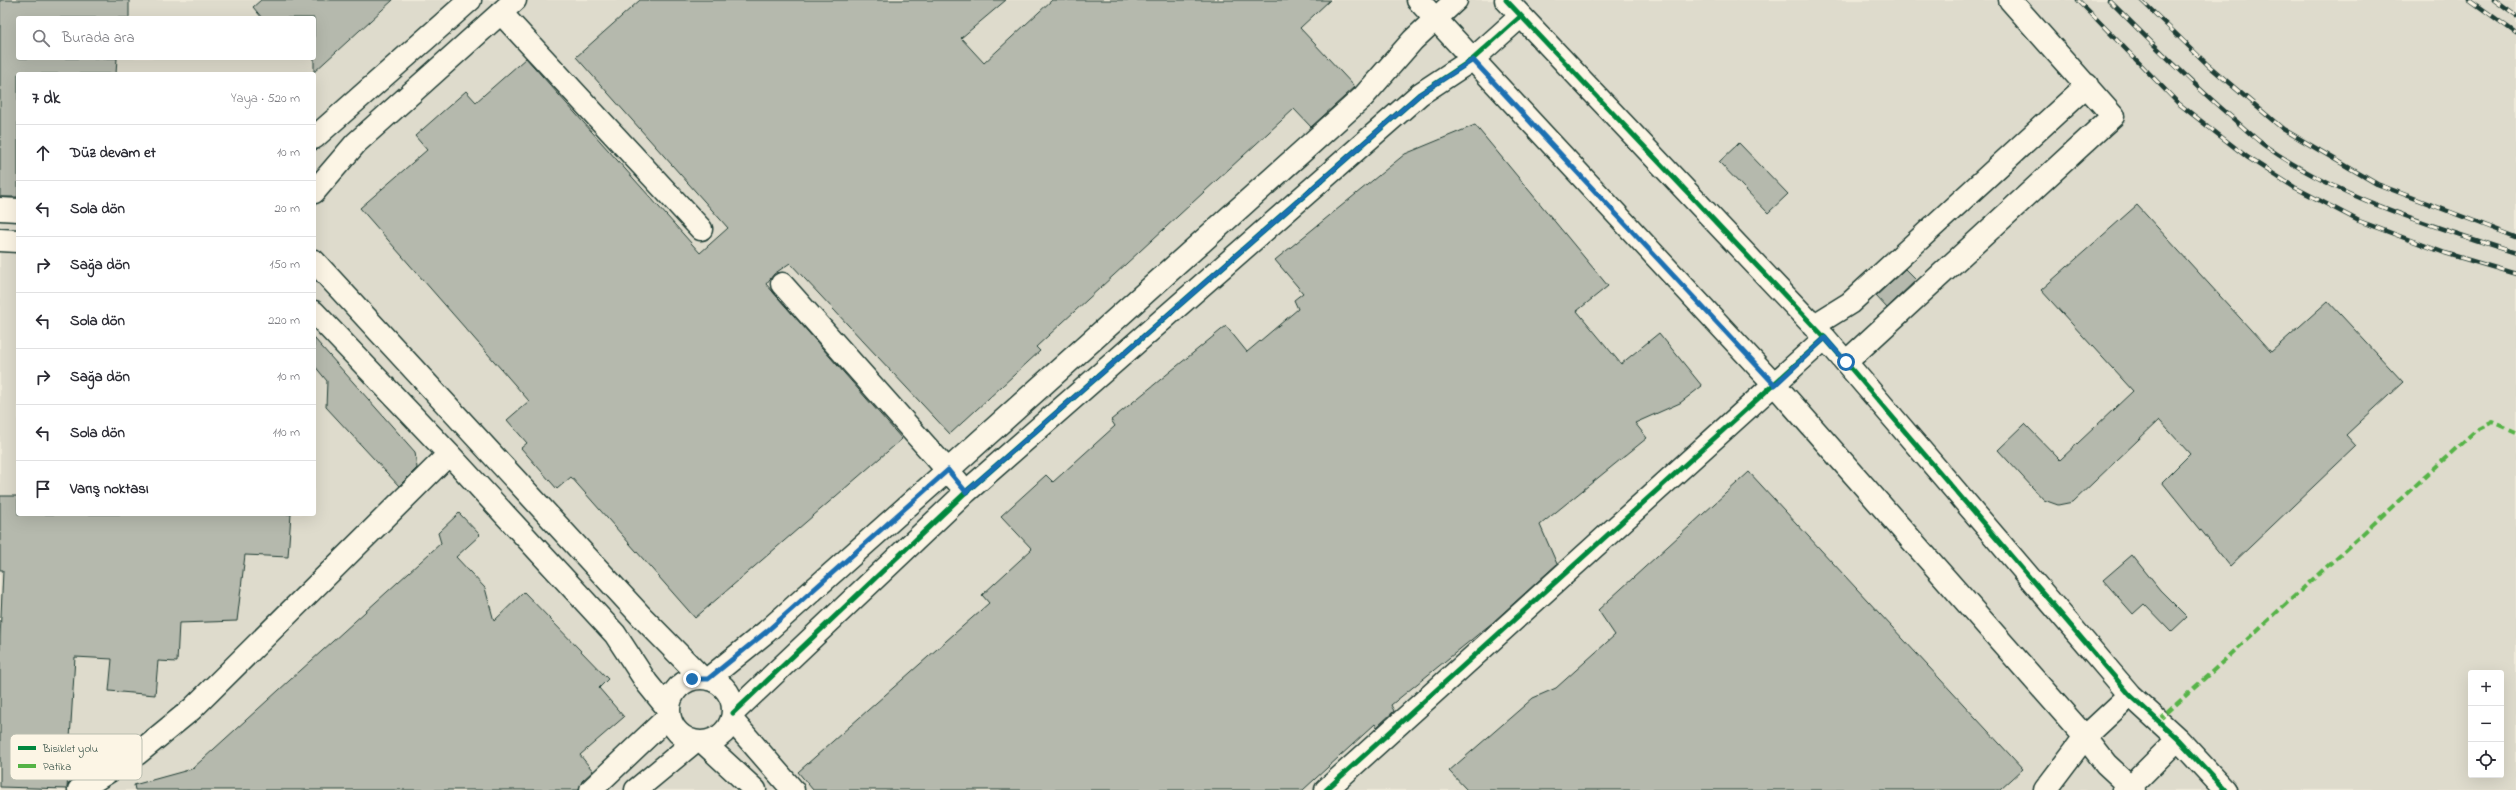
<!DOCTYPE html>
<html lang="tr">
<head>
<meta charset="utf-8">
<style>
  :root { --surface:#fff; --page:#f2f2f3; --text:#2b2b33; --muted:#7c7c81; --line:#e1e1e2 }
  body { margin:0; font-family:"Indie Flower",sans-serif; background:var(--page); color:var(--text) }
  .controls { position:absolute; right:12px; bottom:12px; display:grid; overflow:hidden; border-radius:4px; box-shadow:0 4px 16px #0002 }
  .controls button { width:36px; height:36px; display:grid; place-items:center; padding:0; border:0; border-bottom:1px solid var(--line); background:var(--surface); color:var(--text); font:20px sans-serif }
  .stop { position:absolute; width:12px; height:12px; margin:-9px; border:3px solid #1f6fb2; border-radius:50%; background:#fff }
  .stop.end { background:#1f6fb2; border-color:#fff; box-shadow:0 1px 4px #0008 }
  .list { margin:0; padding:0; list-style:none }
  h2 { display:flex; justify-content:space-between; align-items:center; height:52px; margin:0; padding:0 16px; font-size:17px }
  h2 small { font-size:13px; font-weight:400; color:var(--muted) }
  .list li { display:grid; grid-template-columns:26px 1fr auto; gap:12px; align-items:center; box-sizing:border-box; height:56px; padding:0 16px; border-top:1px solid var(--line) }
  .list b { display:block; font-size:15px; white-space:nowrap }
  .list em { font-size:13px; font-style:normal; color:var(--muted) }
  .icon { flex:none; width:22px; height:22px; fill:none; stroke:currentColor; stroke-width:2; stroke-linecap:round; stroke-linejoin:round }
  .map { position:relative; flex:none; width:2516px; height:790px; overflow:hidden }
  .search { position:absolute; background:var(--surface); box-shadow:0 4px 16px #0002; left:16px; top:16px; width:300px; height:44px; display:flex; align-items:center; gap:10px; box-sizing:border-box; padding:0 14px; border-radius:4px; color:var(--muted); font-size:15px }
  .panel { position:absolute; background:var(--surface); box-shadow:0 4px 16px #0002; left:16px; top:72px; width:300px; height:444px; border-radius:4px }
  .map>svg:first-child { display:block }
  .built { fill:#dedbcc; fill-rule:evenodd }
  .building { fill:#b5b9ad; stroke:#1f3d34 }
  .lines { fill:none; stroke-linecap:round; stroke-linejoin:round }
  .minor-casing { stroke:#1f3d34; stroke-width:25 }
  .minor { stroke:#fcf5e5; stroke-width:22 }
  .rail-casing { stroke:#1f3d34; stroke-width:4.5 }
  .rail { stroke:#fcf5e5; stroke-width:3; stroke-dasharray:9; stroke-linecap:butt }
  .quiet { stroke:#55b346; stroke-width:4; stroke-dasharray:8 4; stroke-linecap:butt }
  .cycleway-casing { stroke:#fcf5e5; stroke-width:8 }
  .cycleway { stroke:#00873e; stroke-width:5 }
  .route { stroke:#1f6fb2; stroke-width:5 }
  .key { fill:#fcf5e5; stroke:#babeb0; stroke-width:1 }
  .key-label { font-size:11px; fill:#1f3d34 }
</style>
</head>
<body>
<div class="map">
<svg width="2516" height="790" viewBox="0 0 2516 790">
  <rect width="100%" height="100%" fill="#efeada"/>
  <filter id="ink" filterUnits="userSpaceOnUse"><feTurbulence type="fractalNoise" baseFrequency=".025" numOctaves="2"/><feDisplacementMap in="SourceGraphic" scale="8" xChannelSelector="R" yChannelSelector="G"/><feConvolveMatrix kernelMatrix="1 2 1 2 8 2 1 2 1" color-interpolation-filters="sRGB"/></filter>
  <g filter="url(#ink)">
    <path class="built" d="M 0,0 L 2516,0 L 2516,790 L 0,790 ZM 18,18 L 314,18 L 314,58 L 18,58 ZM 18,74 L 314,74 L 314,514 L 18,514 ZM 2471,673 L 2501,673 L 2501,775 L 2471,775 Z"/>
    <path class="building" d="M 0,0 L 129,0 L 129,18 L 18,18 L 18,58 L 117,58 L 116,74 L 18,74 L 18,197 L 0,197 Z
      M 261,0 L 393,0 L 314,72 L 314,18 L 262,18 L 253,7 Z
      M 640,0 L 1006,0 L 961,38 L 984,63 L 1052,0 L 1330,0 L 1300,28 L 1355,87 L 1311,127 L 1294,109 L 1036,347 L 1040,351 L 950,434 L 790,263 L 774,274 L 766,284 L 773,292 L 902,439 L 695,618 L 571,477 L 557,489 L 521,448 L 527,443 L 507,420 L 529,401 L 360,208 L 427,150 L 415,136 L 466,91 L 476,102 L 526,58 L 700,253 L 728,228 L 576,57 Z
      M 1475,125 L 1608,286 L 1577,311 L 1621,364 L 1659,333 L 1702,386 L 1680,403 L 1635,423 L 1647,438 L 1540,525 L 1557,564 L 1492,623 L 1391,705 L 1394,711 L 1377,727 L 1375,724 L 1303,790 L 813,790 L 798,772 L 989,603 L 982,595 L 1032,549 L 1001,516 L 1046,475 L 1053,482 L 1115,426 L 1111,420 L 1226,326 L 1247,352 L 1298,309 L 1294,300 L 1303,293 L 1275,260 L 1405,154 Z
      M 1739,143 L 1788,194 L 1768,213 L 1719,162 Z
      M 2137,205 L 2271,352 L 2328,301 L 2403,382 L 2346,435 L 2356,446 L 2230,566 L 2162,482 L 2190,454 L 2159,420 L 2073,502 L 2058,505 L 2044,500 L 1998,450 L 2025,424 L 2060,460 L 2133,391 L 2041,290 Z
      M 1905,269 L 1916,280 L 1887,308 L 1876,296 Z
      M 314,338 L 415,452 L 417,468 L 399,486 L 326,407 L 327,381 L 314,365 Z
      M 1749,472 L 2023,769 L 2000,790 L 1467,790 L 1449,771 L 1533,698 L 1556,688 L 1615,635 L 1598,610 Z
      M 0,496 L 18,496 L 18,514 L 291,514 L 288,557 L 245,555 L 237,621 L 179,623 L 177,662 L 158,661 L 155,695 L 109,691 L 112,659 L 75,657 L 67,789 L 0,787 L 0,638 L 3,570 L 0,570 Z
      M 459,513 L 480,535 L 456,557 L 485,588 L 494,621 L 524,592 L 608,679 L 599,688 L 624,717 L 580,755 L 593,771 L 582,781 L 579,790 L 135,790 L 134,785 L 192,769 L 441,543 L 438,533 Z
      M 2132,555 L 2160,590 L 2187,617 L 2171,632 L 2144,604 L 2133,614 L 2103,580 Z"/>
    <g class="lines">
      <defs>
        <path id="minor" d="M 1418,0 L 1775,385 L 2085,737 L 2106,764 L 2134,790
          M 1506,0 L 1825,338 L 2130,695 L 2178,739 L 2225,790
          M 501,13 L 701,229
          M 314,138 L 470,0
          M 314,192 L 356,143 L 515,0
          M 0,209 L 18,210
          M 0,240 L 18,241
          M 314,261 L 642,617 L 702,678
          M 782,284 L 958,482
          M 314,312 L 449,454 L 615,634 L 647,683 L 669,710
          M 1813,326 L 1850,303 L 2087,85
          M 1846,362 L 2113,116 L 2010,0
          M669 710a32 32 0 1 1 64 0a32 32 0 1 1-64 0Z
          M 708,679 L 766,632 L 948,470 L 1363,97 L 1413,40 L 1456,0
          M 733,713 L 966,492 L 1420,94 L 1473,59 L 1521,16
          M 732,720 L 793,790
          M 703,742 L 755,790
          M 79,790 L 137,754 L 192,709 L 449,454
          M 591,790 L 669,716
          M 636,790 L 694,742
          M 1326,790 L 1825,338
          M 2045,790 L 2085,737 L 2130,695
          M 2124,790 L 2130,787 L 2178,739"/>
      </defs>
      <use href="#minor" class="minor-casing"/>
      <use href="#minor" class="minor"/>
      <defs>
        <path id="rail" d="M 2078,0 L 2178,103 L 2247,157 L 2294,187 L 2359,221 L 2445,253 L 2516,274
          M 2109,0 C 2148,39 2187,79 2229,115 C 2241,125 2252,136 2264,145 C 2336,197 2432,226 2516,253
          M 2141,0 L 2208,65 L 2283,129 L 2377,184 L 2516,237
          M 2470,0 L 2516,33
          M 2494,0 L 2516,16"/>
      </defs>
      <use href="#rail" class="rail-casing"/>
      <use href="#rail" class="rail"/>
      <path class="quiet" d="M 2158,721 L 2475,431 L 2493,422 L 2516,432"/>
      <defs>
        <path id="cycleway" d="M 1506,0 L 1825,338 L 2130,695 L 2178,739 L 2225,790
          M 733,713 L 966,492 L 1420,94 L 1473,59 L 1521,16
          M 1326,790 L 1825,338"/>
      </defs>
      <use href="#cycleway" class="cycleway-casing"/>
      <use href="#cycleway" class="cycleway"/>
    </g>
  </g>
  <g class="lines" filter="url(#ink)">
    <path class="route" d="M 692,679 L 708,679 L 766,632 L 948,470 L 966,492 L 1420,94 L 1473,60 L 1775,385 L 1825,338 L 1846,362"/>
  </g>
  <rect x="10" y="734" width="132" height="46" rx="6" class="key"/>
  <rect x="18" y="746" width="18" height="4" fill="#00873e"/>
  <rect x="18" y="764" width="18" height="4" fill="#55b346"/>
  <g class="key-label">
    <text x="43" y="752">Bisiklet yolu</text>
    <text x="43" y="770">Patika</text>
  </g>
</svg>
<div class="controls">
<button>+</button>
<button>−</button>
<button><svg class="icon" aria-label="locate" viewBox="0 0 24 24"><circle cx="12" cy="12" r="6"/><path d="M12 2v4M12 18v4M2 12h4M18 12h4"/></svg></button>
</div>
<div class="stop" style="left:1846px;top:362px"></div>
<div class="stop end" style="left:692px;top:679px"></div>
<div class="search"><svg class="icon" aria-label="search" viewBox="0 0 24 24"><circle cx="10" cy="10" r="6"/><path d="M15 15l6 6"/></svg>Burada ara</div>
<section class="panel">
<h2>7 dk<small>Yaya · 520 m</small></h2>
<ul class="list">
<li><svg class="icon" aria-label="ahead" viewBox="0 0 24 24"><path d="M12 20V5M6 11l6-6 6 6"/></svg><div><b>Düz devam et</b></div><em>10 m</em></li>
<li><svg class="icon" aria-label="left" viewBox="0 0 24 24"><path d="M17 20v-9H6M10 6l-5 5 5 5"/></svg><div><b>Sola dön</b></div><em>20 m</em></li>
<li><svg class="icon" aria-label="right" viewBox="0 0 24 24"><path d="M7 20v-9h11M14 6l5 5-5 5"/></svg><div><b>Sağa dön</b></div><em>150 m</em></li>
<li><svg class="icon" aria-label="left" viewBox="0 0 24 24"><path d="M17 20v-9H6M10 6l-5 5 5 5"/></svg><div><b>Sola dön</b></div><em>220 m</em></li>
<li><svg class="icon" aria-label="right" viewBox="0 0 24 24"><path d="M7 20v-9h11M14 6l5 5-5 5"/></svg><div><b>Sağa dön</b></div><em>10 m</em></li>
<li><svg class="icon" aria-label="left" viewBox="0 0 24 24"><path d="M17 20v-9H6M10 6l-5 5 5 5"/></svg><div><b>Sola dön</b></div><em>110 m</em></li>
<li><svg class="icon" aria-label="arrive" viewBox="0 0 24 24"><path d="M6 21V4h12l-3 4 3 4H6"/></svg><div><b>Varış noktası</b></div></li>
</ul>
</section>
</div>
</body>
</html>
